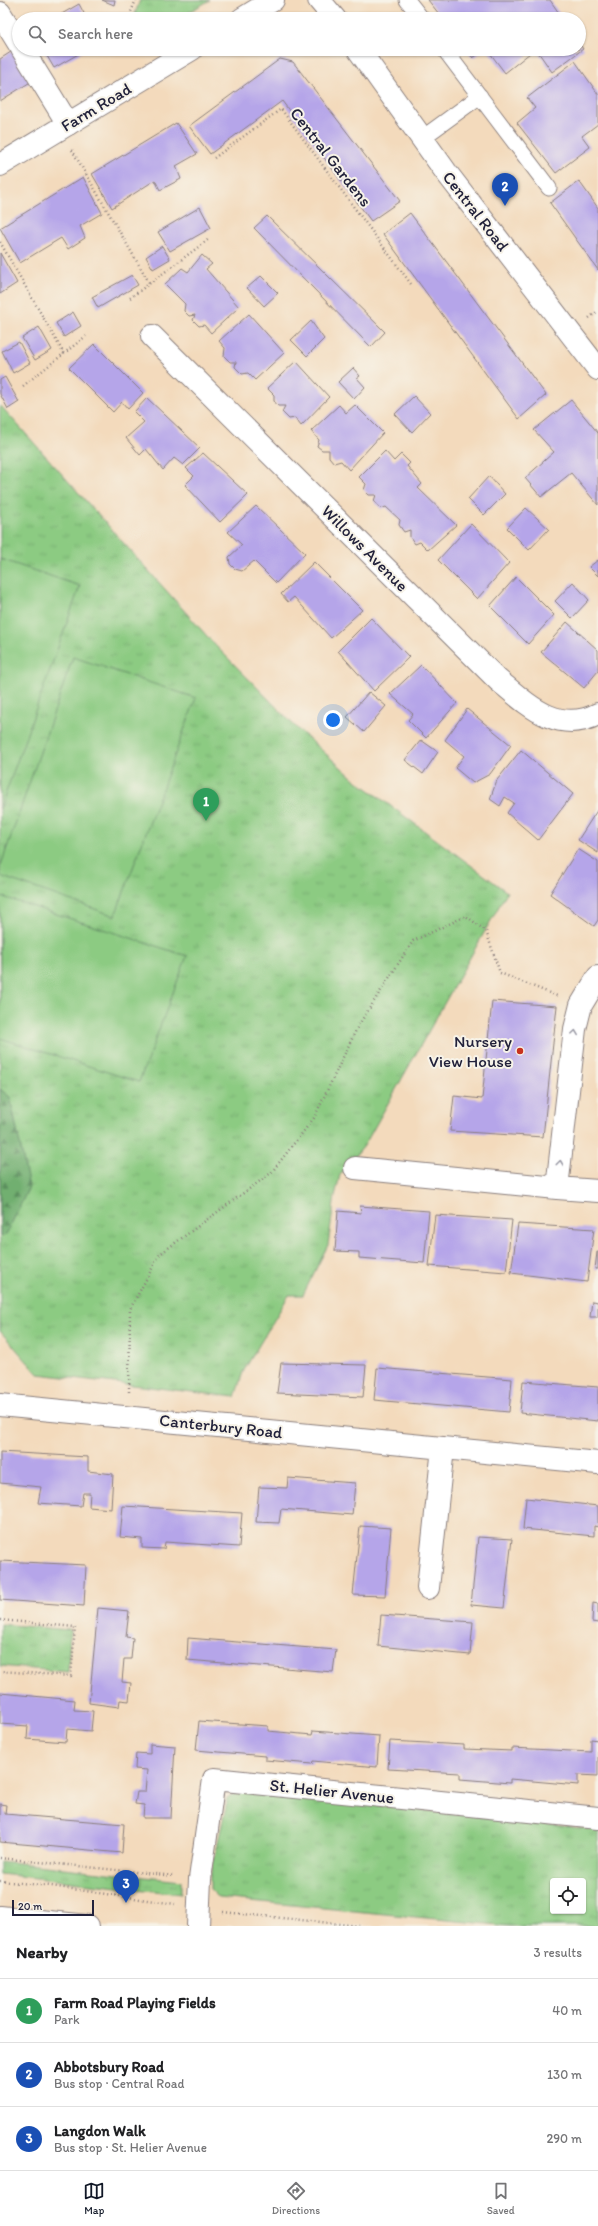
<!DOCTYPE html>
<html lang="en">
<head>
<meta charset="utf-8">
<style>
  :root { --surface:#fff; --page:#f2f2f2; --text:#202124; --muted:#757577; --line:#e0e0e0; --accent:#111827 }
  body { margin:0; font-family:Itim,sans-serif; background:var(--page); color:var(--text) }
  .controls { position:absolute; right:12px; bottom:12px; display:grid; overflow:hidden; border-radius:4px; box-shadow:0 1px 3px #0004 }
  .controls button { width:36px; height:36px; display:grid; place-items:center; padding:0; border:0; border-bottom:1px solid var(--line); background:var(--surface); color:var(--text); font:20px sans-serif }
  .scale { position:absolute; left:12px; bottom:10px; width:82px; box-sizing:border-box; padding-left:4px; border:2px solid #22223b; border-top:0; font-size:11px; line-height:14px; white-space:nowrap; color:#22223b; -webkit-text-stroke:3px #f7f3e8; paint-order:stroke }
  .you { position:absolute; left:333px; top:720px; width:14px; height:14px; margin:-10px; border:3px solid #fff; border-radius:50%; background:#1a73e8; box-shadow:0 0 0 6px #1a73e833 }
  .badge { display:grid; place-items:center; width:26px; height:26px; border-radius:50%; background:var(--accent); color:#fff; font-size:13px; font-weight:700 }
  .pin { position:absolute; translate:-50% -33px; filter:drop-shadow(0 1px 2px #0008) }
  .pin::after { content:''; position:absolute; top:21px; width:14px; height:12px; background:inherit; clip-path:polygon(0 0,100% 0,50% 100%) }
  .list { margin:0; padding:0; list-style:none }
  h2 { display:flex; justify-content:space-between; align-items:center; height:52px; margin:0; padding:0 16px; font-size:17px }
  h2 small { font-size:13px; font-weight:400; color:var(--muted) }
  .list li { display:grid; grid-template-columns:26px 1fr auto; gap:12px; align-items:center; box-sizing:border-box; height:64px; padding:0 16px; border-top:1px solid var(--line) }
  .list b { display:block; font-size:15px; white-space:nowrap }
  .list p { margin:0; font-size:13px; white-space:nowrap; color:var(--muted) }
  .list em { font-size:13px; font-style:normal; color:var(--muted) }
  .icon { flex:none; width:22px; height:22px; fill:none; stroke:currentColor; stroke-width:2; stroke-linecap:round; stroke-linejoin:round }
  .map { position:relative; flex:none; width:598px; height:1926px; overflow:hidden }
  .search { position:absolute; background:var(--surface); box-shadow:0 1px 3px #0004; left:12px; right:12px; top:12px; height:44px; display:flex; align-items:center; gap:10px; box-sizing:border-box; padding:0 14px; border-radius:22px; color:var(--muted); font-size:15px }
  .sheet { height:244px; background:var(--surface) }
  nav { display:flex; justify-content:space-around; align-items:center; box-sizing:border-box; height:56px; border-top:1px solid var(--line); background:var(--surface); font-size:11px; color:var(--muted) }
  nav a { display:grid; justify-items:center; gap:2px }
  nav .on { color:var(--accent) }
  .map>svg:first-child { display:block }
  .grass { fill:url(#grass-tufts); stroke:#57765e; fill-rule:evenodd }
  .forest { fill:url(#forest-firs); stroke:#4a6856 }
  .garden { fill:#8ccb82; stroke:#57765e }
  .building { fill:#b5a5e9 }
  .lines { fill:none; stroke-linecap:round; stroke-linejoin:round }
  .lane-casing { stroke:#8a7e7c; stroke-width:17 }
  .street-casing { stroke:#8a7e7c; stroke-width:24 }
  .secondary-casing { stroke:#8a7e7c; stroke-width:24 }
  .primary-casing { stroke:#8a7e7c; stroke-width:24 }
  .highway-casing { stroke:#8a7e7c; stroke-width:24 }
  .path { stroke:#8a7e7c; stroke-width:2.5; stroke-dasharray:1 3; stroke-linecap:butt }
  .lane { stroke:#fff; stroke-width:15 }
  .street { stroke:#fff; stroke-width:22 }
  .secondary { stroke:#fff; stroke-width:22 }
  .primary { stroke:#fff; stroke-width:22 }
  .highway { stroke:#fff; stroke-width:22 }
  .oneway { stroke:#9c9ca7 }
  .poi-dot { fill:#c8321e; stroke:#f7f3e8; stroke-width:1.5 }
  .labels { text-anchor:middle; stroke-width:4; stroke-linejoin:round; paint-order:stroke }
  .street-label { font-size:17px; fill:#22223b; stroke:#f7f3e8 }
  .poi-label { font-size:17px; fill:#22223b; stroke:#f7f3e8; text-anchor:end }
</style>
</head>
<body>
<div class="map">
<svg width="598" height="1926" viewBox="0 0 598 1926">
  <defs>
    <pattern id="grass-tufts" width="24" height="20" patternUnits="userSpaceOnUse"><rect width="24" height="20" fill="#8ccb82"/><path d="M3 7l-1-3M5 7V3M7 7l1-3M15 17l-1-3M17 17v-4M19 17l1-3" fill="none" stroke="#78ae71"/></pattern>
    <pattern id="forest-firs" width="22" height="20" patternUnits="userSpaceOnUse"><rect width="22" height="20" fill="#71af70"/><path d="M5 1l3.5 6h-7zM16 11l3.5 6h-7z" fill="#5c8e5d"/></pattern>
  </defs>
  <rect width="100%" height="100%" fill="#f7f3e8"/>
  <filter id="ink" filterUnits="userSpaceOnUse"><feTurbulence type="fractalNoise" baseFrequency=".025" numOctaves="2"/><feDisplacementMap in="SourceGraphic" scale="8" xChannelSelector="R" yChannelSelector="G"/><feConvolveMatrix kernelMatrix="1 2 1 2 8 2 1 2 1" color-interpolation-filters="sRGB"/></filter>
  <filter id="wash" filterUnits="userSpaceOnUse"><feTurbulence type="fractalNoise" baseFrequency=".012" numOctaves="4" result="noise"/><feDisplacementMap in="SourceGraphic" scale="16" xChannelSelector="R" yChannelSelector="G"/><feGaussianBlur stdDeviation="0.9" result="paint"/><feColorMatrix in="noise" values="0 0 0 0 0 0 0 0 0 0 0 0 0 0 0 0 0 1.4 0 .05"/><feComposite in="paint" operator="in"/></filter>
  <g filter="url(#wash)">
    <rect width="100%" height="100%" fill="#f3dabc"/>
    <path class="grass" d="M 140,0 L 210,0 L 177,19 L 133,19 Z
      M 0,405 L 215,645 L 298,729 L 353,778 L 507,892 L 364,1146 L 340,1175 L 335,1196 L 328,1245 L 303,1295 L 289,1295 L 243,1372 L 235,1397 L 38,1374 L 0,1331 Z
      M 0,1624 L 70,1630 L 68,1672 L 0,1666 Z
      M 240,1790 L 598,1830 L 598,1926 L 509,1926 L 219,1898 L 210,1889 L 210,1877 L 228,1798 ZM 553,1881 L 583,1881 L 583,1911 L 553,1911 Z
      M 0,1861 L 181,1881 L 181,1894 L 0,1874 Z"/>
    <path class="forest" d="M 0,1089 L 10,1097 L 29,1187 L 6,1235 L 0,1237 Z"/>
    <path class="garden" d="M 0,559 L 80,586 L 0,809 Z
      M 73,657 L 196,698 L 115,916 L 0,876 L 0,868 Z
      M 0,896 L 187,956 L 139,1082 L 0,1038 Z"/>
    <g id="blocks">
      <path class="building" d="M 102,0 L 115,0 L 114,5 Z
        M 428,0 L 550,0 L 563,19 L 443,19 Z
        M 79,4 L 87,19 L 53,19 Z
        M 579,43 L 583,49 L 552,72 L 536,49 L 579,49 Z
        M 43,49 L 87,49 L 54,68 Z
        M 466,49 L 485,49 L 473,58 Z
        M 487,49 L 535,49 L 505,73 Z
        M 14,50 L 32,81 L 0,101 L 0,59 Z
        M 280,59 L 293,62 L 400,201 L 371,221 L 282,101 L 210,154 L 189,126 Z
        M 575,61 L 598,94 L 598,124 L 582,136 L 590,147 L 556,173 L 517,123 L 535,108 L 527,98 Z
        M 176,123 L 197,154 L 176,166 L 181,179 L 160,190 L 155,180 L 112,208 L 92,174 Z
        M 83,177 L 102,213 L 80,226 L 85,238 L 68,249 L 61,238 L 20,263 L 0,228 Z
        M 579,181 L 598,208 L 598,270 L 550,203 Z
        M 200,207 L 211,228 L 170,251 L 158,232 Z
        M 410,213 L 546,395 L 519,419 L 383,234 Z
        M 267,216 L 385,332 L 371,347 L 254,228 Z
        M 162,246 L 170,259 L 153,269 L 146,257 Z
        M 0,253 L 17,283 L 0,294 Z
        M 202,255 L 212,264 L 206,269 L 239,307 L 211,333 L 204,325 L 199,326 L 193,320 L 195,315 L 189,316 L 184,311 L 185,304 L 165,284 L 182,268 L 188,272 Z
        M 132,275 L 138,285 L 98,308 L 92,297 Z
        M 261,276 L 278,293 L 264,306 L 247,288 Z
        M 73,312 L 81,326 L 64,337 L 56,323 Z
        M 249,314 L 284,353 L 255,380 L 248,373 L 242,374 L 235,367 L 236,362 L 230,362 L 224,356 L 225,348 L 219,341 Z
        M 311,321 L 324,339 L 307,356 L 291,340 Z
        M 39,327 L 52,350 L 35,360 L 22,338 Z
        M 19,342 L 30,363 L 13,373 L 2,351 Z
        M 94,344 L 143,393 L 128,409 L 122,402 L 113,412 L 69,368 Z
        M 296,361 L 329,397 L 301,426 L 295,418 L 289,419 L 282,412 L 285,406 L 278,406 L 274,401 L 274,395 L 267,388 Z
        M 353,368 L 360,376 L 357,378 L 365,387 L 354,399 L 338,382 Z
        M 5,377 L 19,402 L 8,409 L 0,394 L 0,380 Z
        M 414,396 L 430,413 L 412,432 L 395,414 Z
        M 147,398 L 200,448 L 183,465 L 174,458 L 163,470 L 146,449 L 140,455 L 126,438 L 144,422 L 134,412 Z
        M 571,400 L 598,433 L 598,505 L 571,473 L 541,497 L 525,478 L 554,452 L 534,430 Z
        M 339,405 L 346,413 L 355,405 L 383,433 L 349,470 L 341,461 L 334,463 L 329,457 L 329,450 L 322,450 L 317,446 L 319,440 L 311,431 Z
        M 385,451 L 394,461 L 401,454 L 410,463 L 407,466 L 422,484 L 418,488 L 456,525 L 428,550 L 420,542 L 415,544 L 410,537 L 410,530 L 404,532 L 399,525 L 400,520 L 386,507 L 381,509 L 374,501 L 376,495 L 369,495 L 364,490 L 366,484 L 359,477 Z
        M 203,453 L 248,495 L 220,522 L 185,485 L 194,476 L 186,468 Z
        M 489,476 L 505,494 L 484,515 L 468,499 Z
        M 256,506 L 305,553 L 276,583 L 254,561 L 242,571 L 235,569 L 230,564 L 229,557 L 242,545 L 228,532 Z
        M 526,508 L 549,529 L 529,550 L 507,528 Z
        M 471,524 L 509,563 L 477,599 L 438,560 Z
        M 598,560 L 598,576 L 589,567 Z
        M 314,562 L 362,610 L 331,638 L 294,597 L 288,602 L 281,594 Z
        M 516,577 L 554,615 L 528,644 L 490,606 Z
        M 573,582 L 589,600 L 572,618 L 555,601 Z
        M 371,618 L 409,657 L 374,691 L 338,651 Z
        M 567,622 L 598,650 L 598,671 L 584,688 L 541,652 Z
        M 421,665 L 457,703 L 426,738 L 408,720 L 413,714 L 390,694 Z
        M 369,692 L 386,706 L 364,732 L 347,717 Z
        M 467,709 L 511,745 L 490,774 L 473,783 L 455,768 L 464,756 L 445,740 Z
        M 421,740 L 438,752 L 423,774 L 405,760 Z
        M 521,750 L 573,794 L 538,840 L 507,813 L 514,803 L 505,797 L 500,806 L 490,799 L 497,780 Z
        M 598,809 L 598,853 L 578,840 Z
        M 578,849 L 598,862 L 598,920 L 594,926 L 550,894 Z
        M 492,1001 L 557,1006 L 543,1137 L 450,1131 L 454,1096 L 482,1099 Z
        M 360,1206 L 429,1211 L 424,1263 L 359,1258 L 359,1252 L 335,1251 L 338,1211 L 361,1213 Z
        M 435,1215 L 512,1220 L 506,1272 L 429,1266 Z
        M 518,1224 L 594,1229 L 587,1282 L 511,1273 Z
        M 597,1252 L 598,1252 L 598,1269 L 595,1269 Z
        M 592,1301 L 598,1302 L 598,1317 L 590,1317 Z
        M 281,1363 L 366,1365 L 363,1397 L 277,1393 Z
        M 377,1368 L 512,1379 L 509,1412 L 374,1400 Z
        M 523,1381 L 598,1387 L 598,1421 L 520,1413 Z
        M 0,1452 L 88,1457 L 88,1471 L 113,1474 L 111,1509 L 89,1507 L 90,1493 L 83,1493 L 81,1506 L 38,1503 L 41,1487 L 0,1483 Z
        M 288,1478 L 355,1483 L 352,1515 L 281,1509 L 279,1523 L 256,1522 L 259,1487 L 287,1488 Z
        M 526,1498 L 598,1506 L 598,1527 L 594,1526 L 594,1536 L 523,1529 Z
        M 123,1506 L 242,1513 L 239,1547 L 165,1542 L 164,1549 L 142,1548 L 142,1539 L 120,1537 Z
        M 360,1526 L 391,1528 L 385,1596 L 353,1595 Z
        M 478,1537 L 512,1539 L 504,1608 L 471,1605 Z
        M 0,1561 L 86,1565 L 84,1606 L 0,1600 Z
        M 593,1603 L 598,1604 L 598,1623 L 592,1622 Z
        M 98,1608 L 129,1611 L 126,1637 L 133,1638 L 131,1659 L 124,1659 L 122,1682 L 131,1683 L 129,1701 L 120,1700 L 119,1707 L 89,1703 Z
        M 381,1615 L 473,1622 L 470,1655 L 378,1646 Z
        M 188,1638 L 336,1650 L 333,1672 L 187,1660 Z
        M 0,1693 L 75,1700 L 74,1710 L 93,1711 L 91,1731 L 67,1729 L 66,1742 L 27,1739 L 28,1726 L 0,1724 Z
        M 199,1721 L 268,1726 L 268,1731 L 312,1735 L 313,1731 L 379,1736 L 377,1767 L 313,1761 L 312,1764 L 265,1760 L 265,1756 L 196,1750 Z
        M 591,1739 L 598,1740 L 598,1776 L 578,1775 L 578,1785 L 510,1779 L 510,1783 L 460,1779 L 460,1773 L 388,1769 L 390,1741 L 464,1745 L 464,1749 L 512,1751 L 512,1748 L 591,1752 Z
        M 150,1744 L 175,1746 L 171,1818 L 143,1818 L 144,1805 L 135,1804 L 137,1792 L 145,1792 L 147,1770 L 135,1769 L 136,1753 L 150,1754 Z
        M 0,1804 L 6,1805 L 5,1814 L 124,1824 L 122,1853 L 0,1842 Z"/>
    </g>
  </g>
  <g filter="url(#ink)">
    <use href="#blocks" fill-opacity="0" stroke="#8a7e7c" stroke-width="1"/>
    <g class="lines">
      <defs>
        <path id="lane" d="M 407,0 L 422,19
          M 444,49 L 549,188
          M 421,139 L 480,96"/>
        <path id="street" d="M 0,13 L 19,44
          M 22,49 L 68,124
          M 152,336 L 498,680 C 527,704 557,735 598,714
          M 598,977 L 581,1005 L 575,1029 L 557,1188 L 598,1191
          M 355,1168 L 557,1188
          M 0,1405 L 598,1463
          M 428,1588 L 443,1448
          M 198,1926 L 200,1879 L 214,1779 L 598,1818"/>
        <path id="secondary" d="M 242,19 L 273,0
          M 0,165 L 192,49"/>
        <path id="primary" d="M 319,0 L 335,19
          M 358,49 L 446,172 L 598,369"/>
        <path id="highway" d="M 0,1917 L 88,1926"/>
      </defs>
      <use href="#lane" class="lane-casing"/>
      <use href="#street" class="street-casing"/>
      <use href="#secondary" class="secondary-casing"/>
      <use href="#primary" class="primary-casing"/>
      <use href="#highway" class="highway-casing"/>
      <path class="path" d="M 128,19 L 136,0
        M 72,150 L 150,284
        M 214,158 L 281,109 L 411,284
        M 0,242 L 64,354
        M 130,298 L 209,239
        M 589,318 L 598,311
        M 23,386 L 86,336
        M 129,1392 L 130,1309 L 160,1254 L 271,1173 L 314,1118 L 358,1026 L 413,941 L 466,916 L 486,931 L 500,973 L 557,996
        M 0,1620 L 75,1627 L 71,1676 L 0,1671
        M 0,1858 L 175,1876
        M 0,1881 L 51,1886 L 175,1904
        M 223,1912 L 360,1926"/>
      <use href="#lane" class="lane"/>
      <use href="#street" class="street"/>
      <use href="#secondary" class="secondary"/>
      <use href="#primary" class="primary"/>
      <use href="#highway" class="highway"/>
    </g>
    <defs><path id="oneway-chevron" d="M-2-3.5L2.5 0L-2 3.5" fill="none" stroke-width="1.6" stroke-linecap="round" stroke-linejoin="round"/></defs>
    <g class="oneway">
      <use href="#oneway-chevron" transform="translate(575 1033) rotate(-82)"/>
      <use href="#oneway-chevron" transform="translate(560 1163) rotate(-83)"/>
    </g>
  </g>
  <circle class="poi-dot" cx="520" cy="1051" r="4"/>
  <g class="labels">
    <g class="street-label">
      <text transform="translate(96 107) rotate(-31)" y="6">Farm Road</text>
      <text transform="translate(331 157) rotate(52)" y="6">Central Gardens</text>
      <text transform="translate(476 211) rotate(52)" y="6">Central Road</text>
      <text transform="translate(365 548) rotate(45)" y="6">Willows Avenue</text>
      <text transform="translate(221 1426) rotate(6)" y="6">Canterbury Road</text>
      <text transform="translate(332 1791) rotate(6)" y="6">St. Helier Avenue</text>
    </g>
    <g class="poi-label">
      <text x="512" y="1047">Nursery<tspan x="512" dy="20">View House</tspan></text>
    </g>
  </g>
</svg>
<div class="controls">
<button><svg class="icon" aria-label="locate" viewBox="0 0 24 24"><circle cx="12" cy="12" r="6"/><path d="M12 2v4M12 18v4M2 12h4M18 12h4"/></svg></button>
</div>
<div class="scale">20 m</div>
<div class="you"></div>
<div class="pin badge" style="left:206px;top:821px;background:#2e9e5b">1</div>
<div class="pin badge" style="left:505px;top:206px;background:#1a4fb4">2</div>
<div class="pin badge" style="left:126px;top:1903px;background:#1a4fb4">3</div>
<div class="search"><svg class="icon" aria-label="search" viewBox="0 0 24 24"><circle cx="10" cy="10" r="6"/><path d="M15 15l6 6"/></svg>Search here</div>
</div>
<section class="sheet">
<h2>Nearby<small>3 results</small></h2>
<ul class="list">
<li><span class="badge" style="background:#2e9e5b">1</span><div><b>Farm Road Playing Fields</b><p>Park</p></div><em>40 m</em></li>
<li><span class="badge" style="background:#1a4fb4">2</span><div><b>Abbotsbury Road</b><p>Bus stop · Central Road</p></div><em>130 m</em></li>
<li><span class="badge" style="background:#1a4fb4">3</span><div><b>Langdon Walk</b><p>Bus stop · St. Helier Avenue</p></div><em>290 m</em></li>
</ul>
</section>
<nav>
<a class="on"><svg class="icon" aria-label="map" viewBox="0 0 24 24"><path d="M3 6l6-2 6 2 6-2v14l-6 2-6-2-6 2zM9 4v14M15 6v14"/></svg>Map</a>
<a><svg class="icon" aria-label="directions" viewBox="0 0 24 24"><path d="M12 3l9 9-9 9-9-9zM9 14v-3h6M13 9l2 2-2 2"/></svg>Directions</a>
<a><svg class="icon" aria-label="saved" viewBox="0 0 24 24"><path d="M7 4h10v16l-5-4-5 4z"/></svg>Saved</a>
</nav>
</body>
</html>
